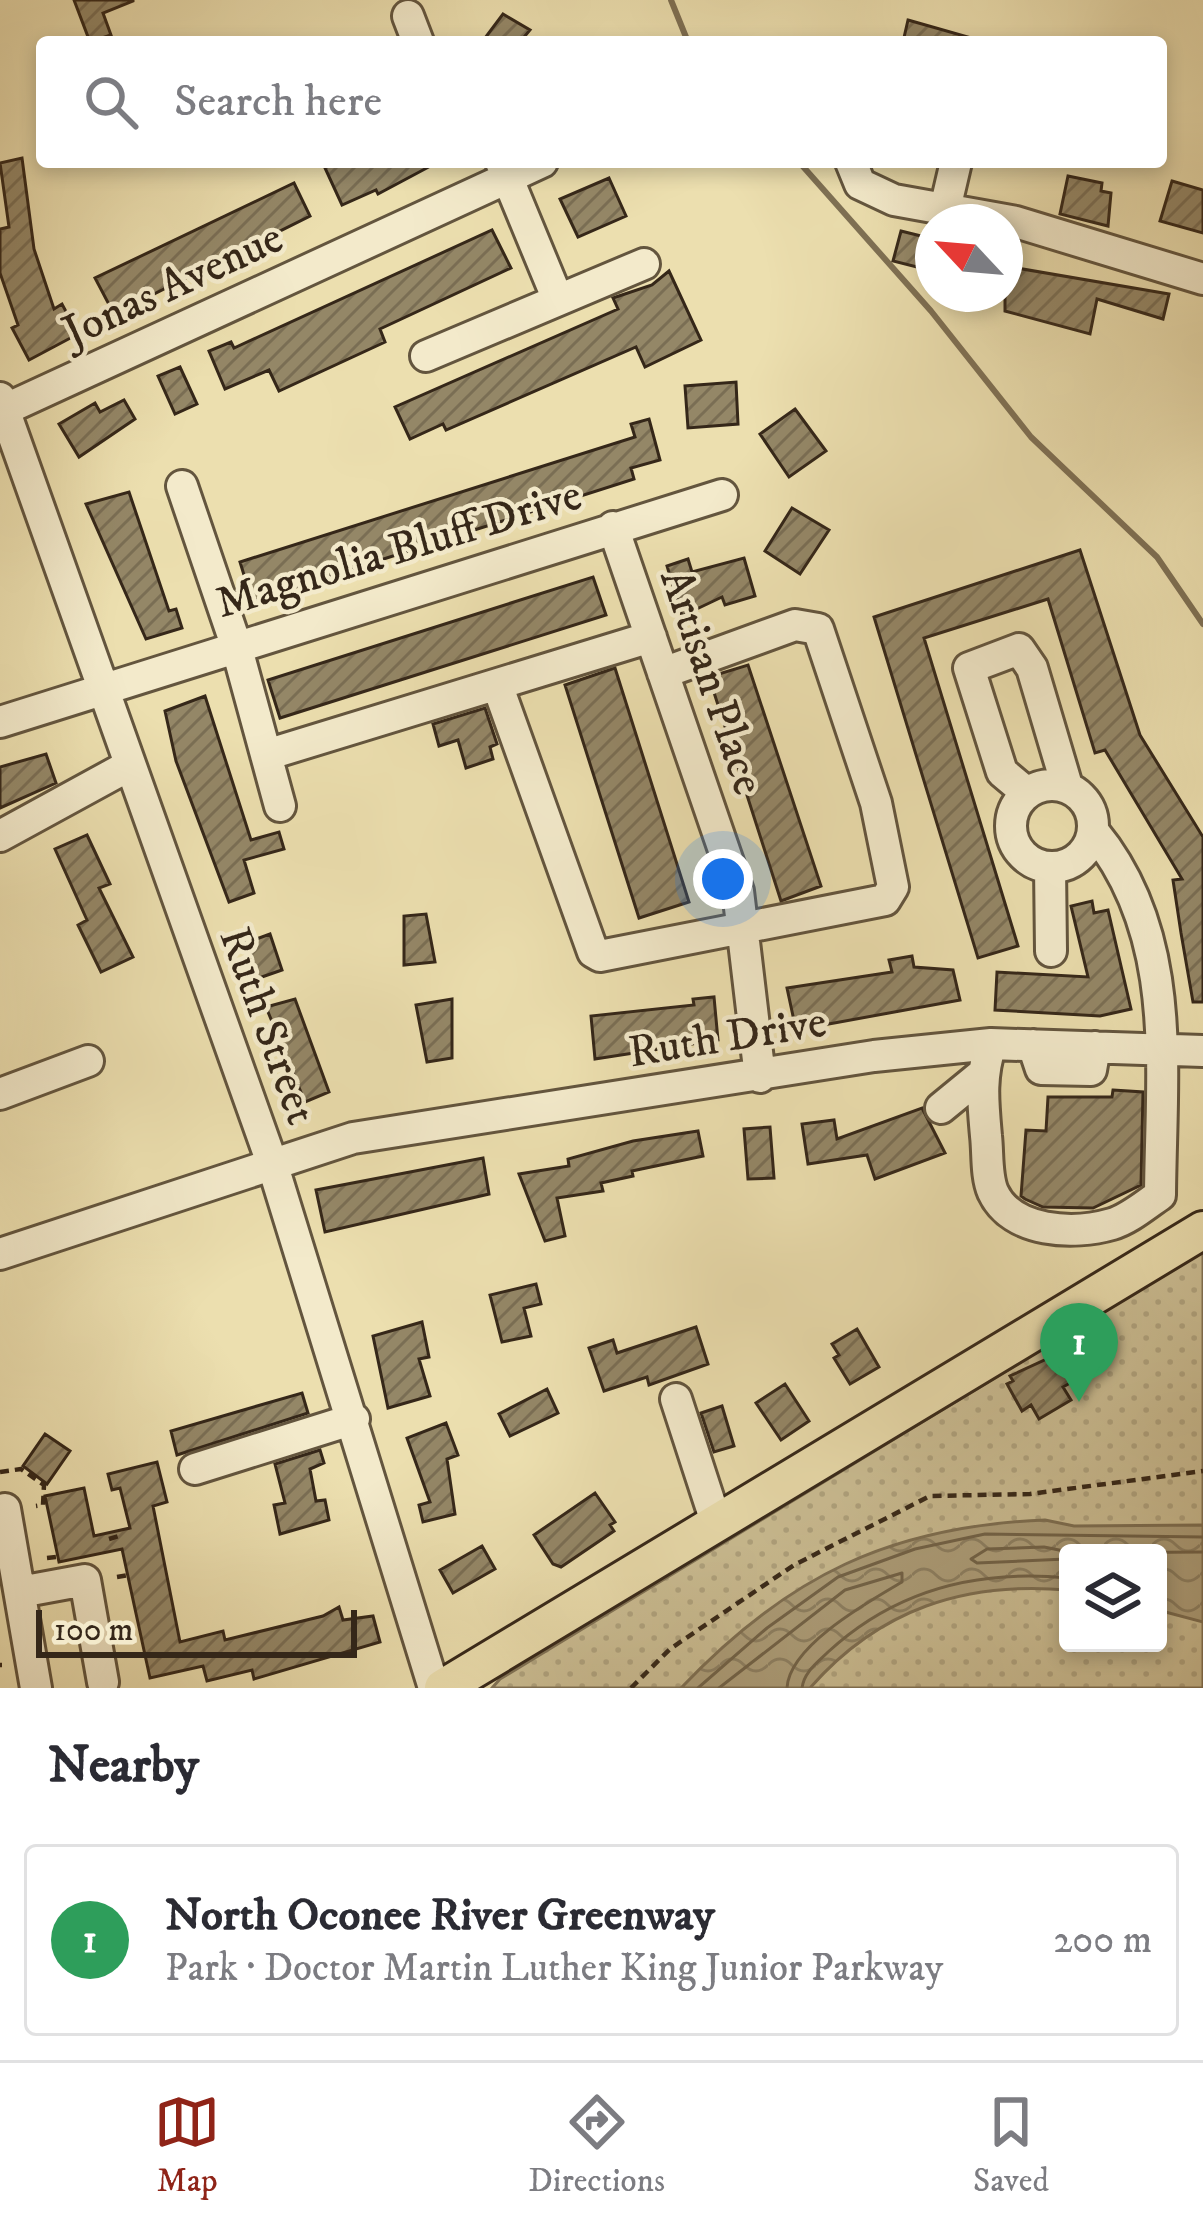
<!DOCTYPE html>
<html lang="en">
<head>
<meta charset="utf-8">
<style>
  :root { --surface:#fff; --page:#f7f7f7; --text:#2b2b33; --muted:#7c7c81; --line:#e1e1e2; --accent:#8f2418 }
  body { margin:0; font-family:"IM FELL DW Pica",serif; background:var(--page); color:var(--text) }
  .controls { position:absolute; right:36px; bottom:36px; display:grid; overflow:hidden; border-radius:12px; box-shadow:0 6px 18px #0003 }
  .controls button { width:108px; height:108px; display:grid; place-items:center; padding:0; border:0; border-bottom:3px solid var(--line); background:var(--surface); color:var(--text); font:60px sans-serif }
  .compass { position:absolute; left:915px; top:204px; width:108px; height:108px; border-radius:50%; background:var(--surface); box-shadow:0 6px 18px #0003; rotate:296deg }
  .scale { position:absolute; left:36px; bottom:30px; width:321px; box-sizing:border-box; padding-left:12px; border:6px solid #352719; border-top:0; font-size:33px; line-height:42px; white-space:nowrap; color:#352719; -webkit-text-stroke:9px #f3eacb; paint-order:stroke }
  .you { position:absolute; left:723px; top:879px; width:42px; height:42px; margin:-30px; border:9px solid #fff; border-radius:50%; background:#1a73e8; box-shadow:0 0 0 18px #1a73e833 }
  .badge { display:grid; place-items:center; width:78px; height:78px; border-radius:50%; background:var(--accent); color:#fff; font-size:39px; font-weight:700 }
  .pin { position:absolute; translate:-50% -99px; filter:drop-shadow(0 3px 6px #0008) }
  .pin::after { content:''; position:absolute; top:63px; width:42px; height:36px; background:inherit; clip-path:polygon(0 0,100% 0,50% 100%) }
  .list { margin:0; padding:0; list-style:none }
  h2 { display:flex; justify-content:space-between; align-items:center; height:156px; margin:0; padding:0 48px; font-size:51px }
  h2 small { font-size:39px; font-weight:400; color:var(--muted) }
  .list li { display:grid; grid-template-columns:78px 1fr auto; gap:36px; align-items:center; box-sizing:border-box; height:192px; margin:0 24px 24px; padding:0 24px; border:3px solid var(--line); border-radius:12px }
  .list b { display:block; font-size:45px; white-space:nowrap }
  .list p { margin:0; font-size:39px; white-space:nowrap; color:var(--muted) }
  .list em { font-size:39px; font-style:normal; color:var(--muted) }
  .icon { flex:none; width:66px; height:66px; fill:none; stroke:currentColor; stroke-width:2; stroke-linecap:round; stroke-linejoin:round }
  .map { position:relative; flex:none; width:1203px; height:1688px; overflow:hidden }
  .search { position:absolute; background:var(--surface); box-shadow:0 6px 18px #0003; left:36px; right:36px; top:36px; height:132px; display:flex; align-items:center; gap:30px; box-sizing:border-box; padding:0 42px; border-radius:12px; color:var(--muted); font-size:45px }
  .sheet { height:372px; background:var(--surface) }
  nav { display:flex; justify-content:space-around; align-items:center; box-sizing:border-box; height:168px; border-top:3px solid var(--line); background:var(--surface); font-size:33px; color:var(--muted) }
  nav a { display:grid; justify-items:center; gap:6px }
  nav .on { color:var(--accent) }
  .map>svg:first-child { display:block }
  .park { fill:url(#park-dots); stroke:#817458; stroke-width:3; fill-rule:evenodd }
  .water { fill:url(#water-waves); stroke:#7e7054; stroke-width:3 }
  .lines { fill:none; stroke-linecap:round; stroke-linejoin:round }
  .shore { stroke:#72644a; stroke-width:3 }
  .stream { stroke:#7e7054; stroke-width:6 }
  .building { fill:url(#building-hatch); stroke:#352719; stroke-width:3 }
  .minor-casing { stroke:#63553e; stroke-width:36 }
  .major-casing { stroke:#352719; stroke-width:42 }
  .path { stroke:#352719; stroke-width:4.5; stroke-dasharray:9 6; stroke-linecap:butt }
  .minor { stroke:#f3eacb; stroke-width:30 }
  .major { stroke:#ecdfaf; stroke-width:36 }
  .labels { text-anchor:middle; stroke-width:9; stroke-linejoin:round; paint-order:stroke }
  .street-label { font-size:45px; fill:#352719; stroke:#f3eacb }
</style>
</head>
<body>
<div class="map">
<svg width="1203" height="1688" viewBox="0 0 1203 1688">
  <defs>
    <pattern id="park-dots" width="8" height="8" patternUnits="userSpaceOnUse" patternTransform="scale(3)"><rect width="8" height="8" fill="#cdc096"/><path d="M2 2h.1M6 6h.1" fill="none" stroke="#b1a581" stroke-width="1.8" stroke-linecap="round"/></pattern>
    <pattern id="water-waves" width="16" height="10" patternUnits="userSpaceOnUse" patternTransform="scale(3)"><rect width="16" height="10" fill="#aea07c"/><path d="M0 5q4-4 8 0t8 0" fill="none" stroke="#8e8265"/></pattern>
    <pattern id="building-hatch" width="6" height="6" patternUnits="userSpaceOnUse" patternTransform="scale(3)"><rect width="6" height="6" fill="#948767"/><path d="M-1 1l2-2M0 6l6-6M5 7l2-2" fill="none" stroke="#7a6e54"/></pattern>
  </defs>
  <rect width="100%" height="100%" fill="#ecdfaf"/>
  <filter id="stains"><feTurbulence type="fractalNoise" baseFrequency=".00167" numOctaves="4"/><feColorMatrix values="0 0 0 0 .2 0 0 0 0 .09 0 0 0 0 .02 0 0 0 .5 -.17"/></filter>
  <radialGradient id="worn" r=".72"><stop offset=".6" stop-color="#630" stop-opacity="0"/><stop offset="1" stop-color="#630" stop-opacity=".3"/></radialGradient>
  <path class="park" d="M 1203,1251 L 1203,1688 L 492,1688 L 500,1679 ZM 1068,1553 L 1158,1553 L 1158,1643 L 1068,1643 Z"/>
  <path class="water" d="M 1045,1520 L 1074,1526 L 1203,1525 L 1203,1622 L 1158,1610 L 1158,1553 L 1068,1553 L 1068,1590 C 965,1581 879,1609 810,1688 L 681,1688 C 787,1576 891,1526 1045,1520 Z"/>
  <g class="lines">
    <path class="shore" d="M 1044,1547 L 1064,1551 L 1066,1559 L 977,1563 L 971,1559 L 987,1549 Z
      M 1074,1553 L 1203,1552
      M 698,1688 L 767,1628 L 838,1577 L 915,1549 L 985,1534 L 1203,1537
      M 719,1688 L 845,1590 L 902,1573 L 902,1582 C 868,1602 789,1646 787,1688
      M 802,1688 C 804,1672 817,1663 828,1652 C 896,1589 977,1569 1068,1578"/>
    <path class="stream" d="M 671,0 L 688,42
      M 799,162 L 931,311 L 1031,437 L 1157,557 L 1203,624"/>
  </g>
  <path class="building" d="M 74,0 L 133,0 L 133,1 L 103,13 L 111,35 L 90,42 Z
    M 503,14 L 530,30 L 520,42 L 482,42 Z
    M 908,20 L 968,37 L 967,42 L 903,42 Z
    M 22,158 L 34,249 L 54,309 L 62,304 L 78,334 L 29,360 L 12,328 L 18,325 L 0,273 L 0,229 L 9,227 L 0,163 Z
    M 338,162 L 438,162 L 378,194 L 376,190 L 342,205 L 325,168 Z
    M 1068,176 L 1102,183 L 1101,191 L 1111,193 L 1108,226 L 1060,214 Z
    M 609,178 L 626,216 L 578,237 L 560,199 Z
    M 1172,181 L 1203,190 L 1203,233 L 1160,221 Z
    M 294,183 L 310,216 L 114,314 L 95,278 Z
    M 492,230 L 511,268 L 380,329 L 385,342 L 279,391 L 269,370 L 225,389 L 209,351 L 231,342 L 234,348 Z
    M 901,231 L 933,239 L 933,271 L 893,261 Z
    M 1005,266 L 1169,294 L 1163,319 L 1097,299 L 1090,334 L 1005,311 Z
    M 669,271 L 701,340 L 645,367 L 636,347 L 446,430 L 443,424 L 410,439 L 395,407 L 618,309 L 613,298 L 652,285 Z
    M 180,367 L 197,404 L 175,414 L 158,376 Z
    M 736,382 L 738,424 L 688,428 L 685,386 Z
    M 124,400 L 135,419 L 79,457 L 59,424 L 95,403 L 100,412 Z
    M 795,409 L 826,451 L 789,477 L 760,434 Z
    M 649,419 L 660,460 L 631,468 L 634,479 L 252,601 L 240,562 L 635,437 L 631,424 Z
    M 129,492 L 169,611 L 176,609 L 182,628 L 146,639 L 86,504 Z
    M 792,508 L 829,530 L 800,574 L 765,551 Z
    M 1080,550 L 1140,735 L 1203,837 L 1203,1002 L 1193,1002 L 1181,933 L 1173,880 L 1182,879 L 1105,750 L 1095,753 L 1048,599 L 924,638 L 1018,946 L 978,958 L 874,617 Z
    M 744,558 L 755,596 L 725,605 L 722,597 L 682,616 L 667,566 L 688,559 L 692,572 Z
    M 593,577 L 606,615 L 280,718 L 268,680 Z
    M 748,665 L 821,886 L 781,901 L 709,677 Z
    M 615,668 L 689,902 L 639,918 L 565,685 Z
    M 205,696 L 251,840 L 279,832 L 284,849 L 244,860 L 254,893 L 229,902 L 176,761 L 165,711 Z
    M 485,708 L 497,744 L 490,747 L 493,759 L 466,768 L 458,740 L 439,746 L 433,724 Z
    M 46,754 L 56,783 L 0,808 L 0,767 Z
    M 87,835 L 110,884 L 99,888 L 133,957 L 101,972 L 78,925 L 87,920 L 55,849 Z
    M 1092,901 L 1094,913 L 1108,910 L 1131,1009 L 1100,1016 L 995,1010 L 997,972 L 1088,977 L 1071,906 Z
    M 426,914 L 435,962 L 404,965 L 404,916 Z
    M 270,934 L 282,970 L 256,979 L 243,944 Z
    M 912,956 L 914,967 L 953,970 L 960,1000 L 796,1030 L 787,988 L 892,972 L 889,960 Z
    M 714,997 L 718,1040 L 595,1059 L 591,1016 L 694,1005 L 693,999 Z
    M 295,999 L 329,1092 L 305,1102 L 266,1007 Z
    M 452,999 L 452,1058 L 427,1062 L 416,1005 Z
    M 1113,1090 L 1143,1092 L 1141,1185 L 1093,1208 L 1043,1207 L 1025,1199 L 1021,1196 L 1026,1130 L 1046,1131 L 1048,1097 L 1112,1097 Z
    M 922,1108 L 945,1153 L 875,1179 L 867,1155 L 808,1164 L 802,1124 L 834,1120 L 837,1139 Z
    M 770,1127 L 774,1178 L 748,1179 L 744,1129 Z
    M 698,1131 L 703,1156 L 632,1171 L 633,1176 L 601,1183 L 603,1191 L 557,1198 L 565,1236 L 545,1241 L 519,1174 L 569,1166 L 568,1159 L 633,1141 Z
    M 483,1158 L 489,1194 L 325,1232 L 316,1190 Z
    M 536,1284 L 541,1304 L 524,1308 L 531,1336 L 502,1342 L 490,1295 Z
    M 422,1322 L 429,1357 L 419,1359 L 430,1396 L 388,1408 L 373,1336 Z
    M 696,1327 L 708,1364 L 649,1385 L 647,1377 L 604,1391 L 589,1348 L 613,1340 L 617,1353 Z
    M 857,1329 L 879,1367 L 850,1384 L 834,1358 L 839,1355 L 832,1344 Z
    M 1078,1336 L 1081,1341 L 1088,1338 L 1102,1365 L 1063,1387 L 1071,1400 L 1039,1419 L 1031,1405 L 1022,1411 L 1007,1384 L 1013,1381 L 1010,1376 L 1066,1350 L 1063,1344 Z
    M 785,1384 L 809,1421 L 781,1440 L 756,1403 Z
    M 547,1389 L 558,1413 L 510,1436 L 499,1414 Z
    M 302,1393 L 308,1413 L 177,1455 L 171,1431 Z
    M 722,1406 L 734,1446 L 714,1452 L 701,1413 Z
    M 446,1423 L 458,1455 L 447,1459 L 455,1514 L 423,1522 L 419,1505 L 430,1502 L 407,1438 Z
    M 45,1434 L 70,1451 L 47,1484 L 23,1466 Z
    M 320,1450 L 324,1463 L 310,1469 L 316,1501 L 325,1500 L 329,1520 L 280,1534 L 274,1505 L 285,1503 L 275,1464 Z
    M 157,1462 L 167,1502 L 153,1506 L 180,1642 L 223,1631 L 225,1640 L 323,1616 L 339,1607 L 343,1620 L 373,1616 L 380,1642 L 254,1679 L 252,1670 L 207,1681 L 203,1666 L 150,1678 L 122,1549 L 59,1562 L 45,1496 L 84,1488 L 94,1536 L 130,1528 L 120,1488 L 112,1490 L 108,1474 Z
    M 595,1493 L 615,1522 L 610,1525 L 614,1531 L 561,1567 L 553,1564 L 534,1535 Z
    M 482,1546 L 495,1569 L 453,1593 L 440,1570 Z"/>
  <g class="lines">
    <defs>
      <path id="minor" d="M 408,16 L 418,42
        M 501,162 L 558,300
        M 851,162 L 860,184 L 894,200 L 1016,222 L 1203,279
        M 945,209 L 956,162
        M 426,356 L 644,264
        M 0,398 L 272,1163 L 434,1688
        M 4,410 L 542,162
        M 182,486 L 236,645 L 280,806
        M 613,527 L 738,891 L 760,1077
        M 498,687 L 593,952 L 600,956 L 885,900 L 893,887 L 876,803 L 818,629 L 795,625 L 663,673
        M 0,722 L 722,495
        M 266,755 L 651,637
        M1011 826a41 41 0 1 1 82 0a41 41 0 1 1-82 0Z
        M 1027,793 L 1002,772 L 969,668 L 1019,649 L 1032,668 L 1067,786
        M 0,836 L 130,765
        M 1050,867 L 1051,951
        M 991,1044 C 980,1077 983,1102 986,1136 C 988,1153 986,1176 993,1192 C 1012,1233 1074,1235 1112,1224 C 1129,1219 1145,1205 1160,1195 C 1161,1070 1179,935 1094,832
        M 1033,1045 L 1041,1069 L 1091,1070 L 1095,1047
        M 0,1094 L 88,1061
        M 941,1108 L 980,1076
        M 0,1254 L 353,1138 L 874,1056 L 991,1044 L 1203,1051
        M 676,1399 L 717,1525
        M 195,1469 L 354,1419
        M 5,1509 L 36,1688
        M 20,1592 L 85,1580 L 103,1682"/>
      <path id="major" d="M 443,1688 L 1203,1230"/>
    </defs>
    <use href="#minor" class="minor-casing"/>
    <use href="#major" class="major-casing"/>
    <path class="path" d="M 0,1472 L 21,1469 L 44,1485 L 43,1505 L 36,1506
      M 109,1539 L 119,1536
      M 47,1558 L 57,1557
      M 117,1577 L 129,1575
      M 0,1665 L 2,1665
      M 631,1688 L 670,1649 L 794,1565 L 930,1496 L 1030,1494 L 1203,1471"/>
    <use href="#minor" class="minor"/>
    <use href="#major" class="major"/>
  </g>
  <g class="labels">
    <g class="street-label">
      <text transform="translate(172 283) rotate(-25)" y="16">Jonas Avenue</text>
      <text transform="translate(398 547) rotate(-17)" y="16">Magnolia Bluff Drive</text>
      <text transform="translate(714 681) rotate(71)" y="16">Artisan Place</text>
      <text transform="translate(270 1025) rotate(70)" y="16">Ruth Street</text>
      <text transform="translate(727 1035) rotate(-9)" y="16">Ruth Drive</text>
    </g>
  </g>
  <rect width="100%" height="100%" filter="url(#stains)"/>
  <rect width="100%" height="100%" fill="url(#worn)"/>
</svg>
<div class="controls">
<button><svg class="icon" aria-label="layers" viewBox="0 0 24 24"><path d="M12 4l9 5-9 5-9-5zM3 14l9 5 9-5"/></svg></button>
</div>
<svg class="compass" viewBox="-18 -18 36 36"><path d="M0-13l5 13h-10z" fill="#e53935"/><path d="M0 13l5-13h-10z" fill="#7c7c81"/></svg>
<div class="scale">100 m</div>
<div class="you"></div>
<div class="pin badge" style="left:1079px;top:1402px;background:#2e9e5b">1</div>
<div class="search"><svg class="icon" aria-label="search" viewBox="0 0 24 24"><circle cx="10" cy="10" r="6"/><path d="M15 15l6 6"/></svg>Search here</div>
</div>
<section class="sheet">
<h2>Nearby<small></small></h2>
<ul class="list">
<li><span class="badge" style="background:#2e9e5b">1</span><div><b>North Oconee River Greenway</b><p>Park · Doctor Martin Luther King Junior Parkway</p></div><em>200 m</em></li>
</ul>
</section>
<nav>
<a class="on"><svg class="icon" aria-label="map" viewBox="0 0 24 24"><path d="M3 6l6-2 6 2 6-2v14l-6 2-6-2-6 2zM9 4v14M15 6v14"/></svg>Map</a>
<a><svg class="icon" aria-label="directions" viewBox="0 0 24 24"><path d="M12 3l9 9-9 9-9-9zM9 14v-3h6M13 9l2 2-2 2"/></svg>Directions</a>
<a><svg class="icon" aria-label="saved" viewBox="0 0 24 24"><path d="M7 4h10v16l-5-4-5 4z"/></svg>Saved</a>
</nav>
</body>
</html>
